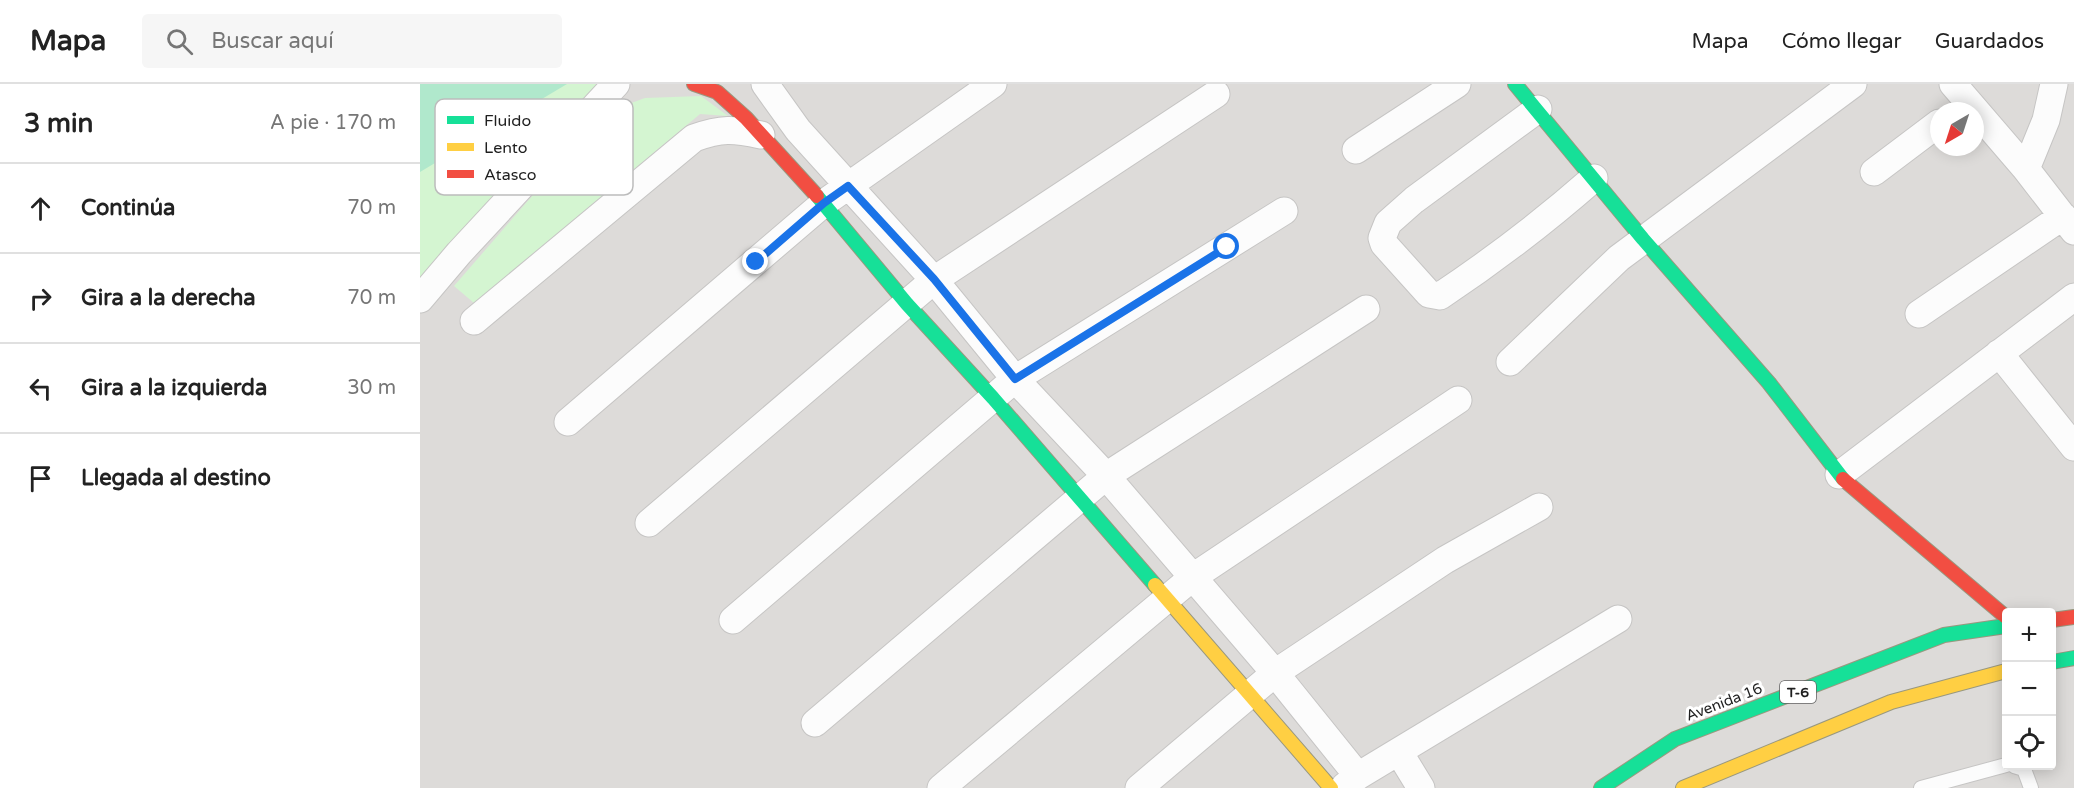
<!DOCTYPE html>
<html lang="es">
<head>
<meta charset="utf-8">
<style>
  :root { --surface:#fff; --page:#f6f6f6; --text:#222; --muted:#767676; --line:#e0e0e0 }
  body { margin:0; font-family:"Varela Round",sans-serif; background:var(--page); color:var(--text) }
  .controls { position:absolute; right:18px; bottom:18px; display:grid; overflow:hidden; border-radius:6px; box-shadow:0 3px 15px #0003 }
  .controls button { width:54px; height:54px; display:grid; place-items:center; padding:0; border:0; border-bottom:2px solid var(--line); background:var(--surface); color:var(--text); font:30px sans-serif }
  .compass { position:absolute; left:1510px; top:18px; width:54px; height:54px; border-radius:50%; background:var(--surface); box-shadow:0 3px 15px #0003; rotate:219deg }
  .stop { position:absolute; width:18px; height:18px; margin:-14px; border:4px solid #1a73e8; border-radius:50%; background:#fff }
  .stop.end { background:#1a73e8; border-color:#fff; box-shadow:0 2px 6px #0008 }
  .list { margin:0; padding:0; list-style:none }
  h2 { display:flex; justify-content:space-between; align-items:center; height:78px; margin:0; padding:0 24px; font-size:26px }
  h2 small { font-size:20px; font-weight:400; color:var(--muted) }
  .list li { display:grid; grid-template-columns:39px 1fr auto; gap:18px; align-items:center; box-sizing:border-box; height:90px; padding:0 24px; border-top:2px solid var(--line) }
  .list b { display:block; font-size:22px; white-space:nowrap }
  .list em { font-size:20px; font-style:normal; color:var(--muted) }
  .icon { flex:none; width:33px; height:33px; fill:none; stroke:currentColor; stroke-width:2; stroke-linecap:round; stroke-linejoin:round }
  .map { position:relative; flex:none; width:1654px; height:704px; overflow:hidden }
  header { display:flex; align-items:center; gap:36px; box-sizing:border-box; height:84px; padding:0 30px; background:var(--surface); border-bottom:2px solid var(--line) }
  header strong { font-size:28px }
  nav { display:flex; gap:33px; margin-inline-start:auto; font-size:21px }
  .search { width:420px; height:54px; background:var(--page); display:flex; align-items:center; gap:15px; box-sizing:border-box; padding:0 21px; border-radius:6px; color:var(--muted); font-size:22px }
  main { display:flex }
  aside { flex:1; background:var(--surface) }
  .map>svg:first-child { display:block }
  .residential { fill:#dddbd9; fill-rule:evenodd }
  .park { fill:#d4f5d1 }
  .pitch { fill:#b0e8cc }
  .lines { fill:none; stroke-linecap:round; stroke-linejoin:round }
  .lane-casing { stroke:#c6c5c4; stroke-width:16 }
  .street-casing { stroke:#c6c5c4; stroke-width:29 }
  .fast-casing { stroke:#99987f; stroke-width:16 }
  .slow-casing { stroke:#99987f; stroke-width:16 }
  .jam-casing { stroke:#99987f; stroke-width:16 }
  .lane { stroke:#fcfcfc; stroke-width:14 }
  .street { stroke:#fcfcfc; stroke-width:27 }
  .fast { stroke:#16e098; stroke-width:14 }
  .slow { stroke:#ffcf43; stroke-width:14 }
  .jam { stroke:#f24e42; stroke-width:14 }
  .route { stroke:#1a73e8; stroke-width:8 }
  .labels { text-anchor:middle; stroke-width:6; stroke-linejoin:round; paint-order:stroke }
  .shield { fill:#fff; stroke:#626262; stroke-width:1.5 }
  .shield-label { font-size:14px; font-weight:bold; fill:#1f1f1f }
  .street-label { font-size:15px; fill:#1f1f1f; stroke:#fff }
  .key { fill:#fff; stroke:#bcbcbc; stroke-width:1.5 }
  .key-label { font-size:16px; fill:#1f1f1f }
</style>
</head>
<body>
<header>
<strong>Mapa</strong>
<div class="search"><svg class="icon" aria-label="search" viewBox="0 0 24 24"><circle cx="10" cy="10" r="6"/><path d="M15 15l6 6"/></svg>Buscar aquí</div>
<nav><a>Mapa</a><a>Cómo llegar</a><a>Guardados</a></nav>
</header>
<main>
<aside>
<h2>3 min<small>A pie · 170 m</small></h2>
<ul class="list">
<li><svg class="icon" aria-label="ahead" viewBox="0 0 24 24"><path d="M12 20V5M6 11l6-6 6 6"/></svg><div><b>Continúa</b></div><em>70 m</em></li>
<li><svg class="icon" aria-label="right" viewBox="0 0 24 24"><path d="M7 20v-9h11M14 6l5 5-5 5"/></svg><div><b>Gira a la derecha</b></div><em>70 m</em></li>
<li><svg class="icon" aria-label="left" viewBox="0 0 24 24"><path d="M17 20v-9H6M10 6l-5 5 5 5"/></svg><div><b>Gira a la izquierda</b></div><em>30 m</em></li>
<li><svg class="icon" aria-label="arrive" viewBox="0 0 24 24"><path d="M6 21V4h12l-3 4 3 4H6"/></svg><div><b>Llegada al destino</b></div></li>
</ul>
</aside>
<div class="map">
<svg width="1654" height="704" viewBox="0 0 1654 704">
  <rect width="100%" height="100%" fill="#eeebe8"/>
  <path class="residential" d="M 0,0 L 1654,0 L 1654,704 L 0,704 ZM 1519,27 L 1555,27 L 1555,63 L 1519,63 ZM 1586,528 L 1632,528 L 1632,682 L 1586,682 Z"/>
  <path class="park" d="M 0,0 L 182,0 L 0,200 Z
    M 281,12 L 308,32 L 280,30 L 54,219 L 34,202 L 184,29 L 225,14 Z"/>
  <path class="pitch" d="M 0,0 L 147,0 L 0,88 Z"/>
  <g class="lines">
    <defs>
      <path id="lane" d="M 1594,682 L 1604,685 L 1611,704
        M 1501,704 L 1586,681"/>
      <path id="street" d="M 345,0 L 378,46 L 514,196 L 595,295 L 686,392 L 855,589 L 938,692
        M 1533,0 L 1606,85 L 1654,147
        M 1118,25 L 994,116 L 968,139 L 962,154 L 964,160 L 1009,210 L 1020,212 C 1074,176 1125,137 1174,94
        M 936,66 L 1037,0
        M 1606,85 L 1626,36 L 1634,0
        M 1454,88 L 1519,39
        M 0,215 L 39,169 L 196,0
        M 1499,230 L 1643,132
        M 54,237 L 274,54 C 302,44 313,45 341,51
        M 1579,269 L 1654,363
        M 1090,278 L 1199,174 L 1433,0
        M 148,338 L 404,119 L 573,0
        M 1419,391 L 1654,213
        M 229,439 L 514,196 L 796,10
        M 313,536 L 595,295 L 864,127
        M 395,639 L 686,392 L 946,225
        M 979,668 L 1001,704
        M 925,702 L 938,692 L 1198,535
        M 521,704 L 773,493 L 1038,316
        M 719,704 L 855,589 L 1025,476 L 1119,423"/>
      <path id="fast" d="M 1095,0 L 1223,155 L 1349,299 L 1423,395
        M 397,112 L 487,220 L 573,314 L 735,501
        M 1632,578 L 1654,574
        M 1181,704 L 1255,655 L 1524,551 L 1586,542"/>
      <path id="slow" d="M 735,501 L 911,704
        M 1263,704 L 1471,618 L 1586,587"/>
      <path id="jam" d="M 274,0 L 297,8 L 326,34 L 397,112
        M 1423,395 L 1586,533
        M 1632,536 L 1654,533"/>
    </defs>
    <use href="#lane" class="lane-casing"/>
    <use href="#street" class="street-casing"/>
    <use href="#fast" class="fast-casing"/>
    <use href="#slow" class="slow-casing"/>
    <use href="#jam" class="jam-casing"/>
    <use href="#lane" class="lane"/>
    <use href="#street" class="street"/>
    <use href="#fast" class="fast"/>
    <use href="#slow" class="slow"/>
    <use href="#jam" class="jam"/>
  </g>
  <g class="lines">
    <path class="route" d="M 336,178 L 404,119 L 428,102 L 514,195 L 595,295 L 807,163"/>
  </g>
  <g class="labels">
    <rect class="shield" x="1360" y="597" width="36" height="22" rx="4.5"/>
    <g class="shield-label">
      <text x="1378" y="613">T-6</text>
    </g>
    <g class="street-label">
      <text transform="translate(1304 618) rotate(-21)" y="5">Avenida 16</text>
    </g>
  </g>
  <rect x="15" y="15" width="198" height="96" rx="9" class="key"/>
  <rect x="27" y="32" width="27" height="8" fill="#16e098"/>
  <rect x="27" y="59" width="27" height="8" fill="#ffcf43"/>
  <rect x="27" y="86" width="27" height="8" fill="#f24e42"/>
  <g class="key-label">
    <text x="64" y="42">Fluido</text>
    <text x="64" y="69">Lento</text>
    <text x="64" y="96">Atasco</text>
  </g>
</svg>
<div class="controls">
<button>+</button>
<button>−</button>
<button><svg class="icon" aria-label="locate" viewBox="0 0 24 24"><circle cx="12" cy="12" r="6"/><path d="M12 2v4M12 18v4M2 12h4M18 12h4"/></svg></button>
</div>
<svg class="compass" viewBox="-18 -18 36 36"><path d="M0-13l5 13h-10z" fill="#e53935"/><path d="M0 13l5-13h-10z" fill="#767676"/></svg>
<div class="stop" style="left:807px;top:163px"></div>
<div class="stop end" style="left:336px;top:178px"></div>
</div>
</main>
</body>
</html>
